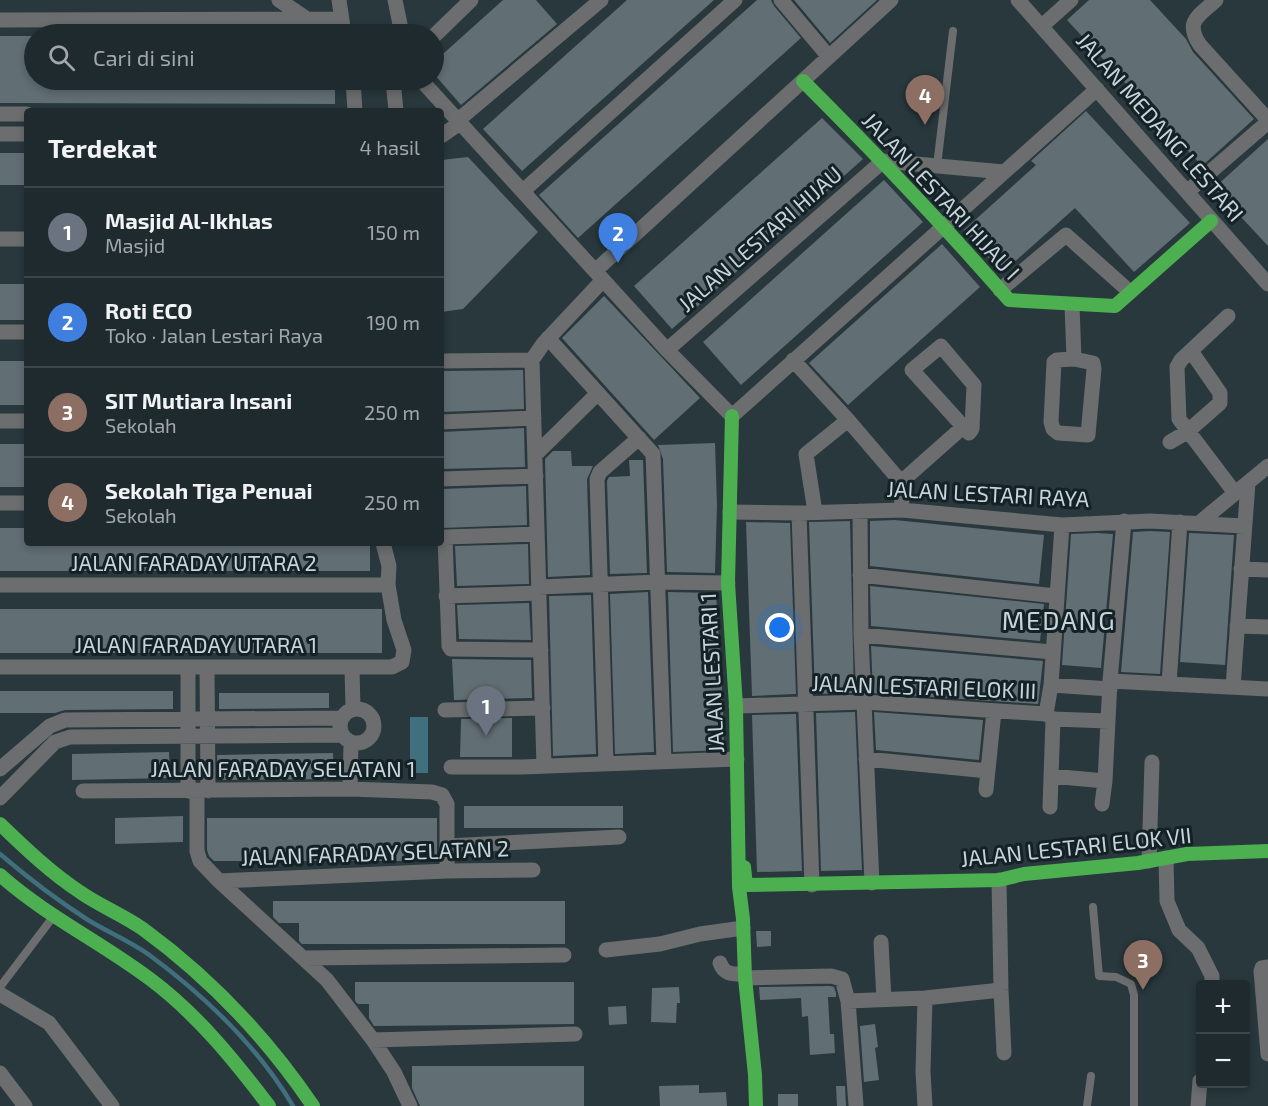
<!DOCTYPE html>
<html lang="id">
<head>
<meta charset="utf-8">
<style>
  :root { --surface:#1e2a2e; --page:#2b363a; --text:#f1f3f6; --muted:#a1a7aa; --line:#3c464a; --accent:#d93025 }
  body { margin:0; font-family:"Exo 2",sans-serif; background:var(--page); color:var(--text) }
  .controls { position:absolute; right:18px; bottom:18px; display:grid; overflow:hidden; border-radius:6px; box-shadow:0 3px 9px #0003 }
  .controls button { width:54px; height:54px; display:grid; place-items:center; padding:0; border:0; border-bottom:2px solid var(--line); background:var(--surface); color:var(--text); font:30px sans-serif }
  .you { position:absolute; left:780px; top:628px; width:21px; height:21px; margin:-15px; border:4px solid #fff; border-radius:50%; background:#1a73e8; box-shadow:0 0 0 9px #1a73e833 }
  .badge { display:grid; place-items:center; width:39px; height:39px; border-radius:50%; background:var(--accent); color:#fff; font-size:20px; font-weight:700 }
  .pin { position:absolute; translate:-50% -50px; filter:drop-shadow(0 2px 3px #0008) }
  .pin::after { content:''; position:absolute; top:32px; width:21px; height:18px; background:inherit; clip-path:polygon(0 0,100% 0,50% 100%) }
  .list { margin:0; padding:0; list-style:none }
  h2 { display:flex; justify-content:space-between; align-items:center; height:78px; margin:0; padding:0 24px; font-size:26px }
  h2 small { font-size:20px; font-weight:400; color:var(--muted) }
  .list li { display:grid; grid-template-columns:39px 1fr auto; gap:18px; align-items:center; box-sizing:border-box; height:90px; padding:0 24px; border-top:2px solid var(--line) }
  .list b { display:block; font-size:22px; white-space:nowrap }
  .list p { margin:0; font-size:20px; white-space:nowrap; color:var(--muted) }
  .list em { font-size:20px; font-style:normal; color:var(--muted) }
  .icon { flex:none; width:33px; height:33px; fill:none; stroke:currentColor; stroke-width:2; stroke-linecap:round; stroke-linejoin:round }
  .map { position:relative; flex:none; width:1268px; height:1106px; overflow:hidden }
  .search { position:absolute; background:var(--surface); box-shadow:0 3px 9px #0003; left:24px; top:24px; width:420px; height:66px; display:flex; align-items:center; gap:15px; box-sizing:border-box; padding:0 21px; border-radius:33px; color:var(--muted); font-size:22px }
  .panel { position:absolute; background:var(--surface); box-shadow:0 3px 9px #0003; left:24px; top:108px; width:420px; height:438px; border-radius:6px }
  .map>svg:first-child { display:block }
  .water { fill:#406f7e }
  .lines { fill:none; stroke-linecap:round; stroke-linejoin:round }
  .stream { stroke:#406f7e; stroke-width:4.5 }
  .building { fill:#616e73 }
  .lane { stroke:#6b6d6e; stroke-width:8 }
  .street { stroke:#6b6d6e; stroke-width:15 }
  .fast { stroke:#4caf50; stroke-width:14 }
  .labels { text-anchor:middle; stroke-width:6; stroke-linejoin:round; paint-order:stroke }
  .street-label { font-size:22px; fill:#c5d5db; stroke:#142125 }
  .quarter-label { font-size:26px; letter-spacing:1.5px; fill:#c5d5db; stroke:#142125 }
</style>
</head>
<body>
<div class="map">
<svg width="1268" height="1106" viewBox="0 0 1268 1106">
  <rect width="100%" height="100%" fill="#28383d"/>
  <path class="water" d="M 410,717 L 428,717 L 428,773 L 410,773 Z"/>
  <g class="lines">
    <path class="stream" d="M 0,854 C 28,878 57,900 88,920 C 108,932 129,941 148,954 C 205,996 257,1045 293,1106"/>
  </g>
  <path class="building" d="M 503,0 L 536,0 L 557,24 L 461,105 L 434,74 L 434,62 Z
    M 627,0 L 714,0 L 522,171 L 483,129 Z
    M 757,0 L 771,0 L 774,6 L 801,38 L 578,238 L 539,195 Z
    M 794,0 L 877,0 L 830,43 Z
    M 1089,0 L 1150,0 L 1186,39 L 1193,52 L 1254,119 L 1202,166 L 1067,20 Z
    M 0,36 L 34,36 L 34,80 L 335,80 L 335,104 L 0,103 Z
    M 1086,111 L 1190,223 L 1134,272 L 1075,208 L 1002,273 L 964,230 L 1036,165 L 1031,161 Z
    M 822,118 L 863,159 L 672,329 L 634,286 Z
    M 1268,139 L 1268,246 L 1214,188 Z
    M 0,153 L 27,153 L 27,185 L 0,185 Z
    M 468,157 L 538,232 L 463,309 L 441,312 L 441,160 Z
    M 884,180 L 923,222 L 741,385 L 703,342 Z
    M 942,244 L 980,287 L 848,405 L 809,363 Z
    M 0,284 L 27,284 L 27,320 L 0,320 Z
    M 604,296 L 700,398 L 654,440 L 562,338 Z
    M 0,361 L 27,361 L 27,405 L 0,405 Z
    M 523,370 L 524,409 L 441,412 L 441,371 Z
    M 524,428 L 525,467 L 441,469 L 441,432 Z
    M 715,443 L 717,505 L 715,573 L 667,572 L 663,459 L 658,445 Z
    M 0,444 L 27,444 L 27,487 L 0,487 Z
    M 553,451 L 571,451 L 572,466 L 593,466 L 587,479 L 590,575 L 548,577 L 545,459 Z
    M 629,460 L 643,460 L 647,573 L 610,574 L 607,481 L 609,477 L 630,476 Z
    M 526,486 L 527,525 L 441,528 L 441,489 Z
    M 895,520 L 1044,535 L 1039,584 L 870,566 L 870,521 Z
    M 850,521 L 854,693 L 815,694 L 809,522 Z
    M 746,522 L 790,523 L 796,694 L 752,696 Z
    M 0,528 L 27,528 L 27,543 L 370,543 L 370,571 L 0,571 Z
    M 1150,531 L 1170,532 L 1160,674 L 1121,672 L 1133,532 Z
    M 1097,533 L 1113,534 L 1101,668 L 1062,665 L 1071,534 Z
    M 1189,533 L 1234,535 L 1225,665 L 1180,662 Z
    M 528,544 L 529,584 L 457,586 L 455,546 Z
    M 870,586 L 1044,604 L 1040,641 L 871,626 Z
    M 648,592 L 654,752 L 615,754 L 610,594 Z
    M 668,592 L 716,593 L 723,707 L 724,750 L 673,752 Z
    M 591,595 L 596,754 L 553,756 L 549,596 Z
    M 529,603 L 531,640 L 459,639 L 457,605 Z
    M 0,609 L 382,609 L 382,653 L 0,653 Z
    M 871,646 L 1043,661 L 1038,704 L 873,693 Z
    M 452,659 L 531,660 L 532,698 L 454,700 Z
    M 0,691 L 173,691 L 173,709 L 65,710 L 55,713 L 0,713 Z
    M 219,693 L 329,693 L 329,708 L 219,709 Z
    M 855,712 L 862,870 L 821,871 L 816,713 Z
    M 874,712 L 983,720 L 979,760 L 876,750 Z
    M 796,714 L 802,871 L 757,872 L 752,715 Z
    M 512,718 L 512,757 L 460,757 L 461,719 Z
    M 169,752 L 170,778 L 72,780 L 72,754 Z
    M 333,753 L 334,779 L 218,780 L 217,755 Z
    M 464,806 L 623,806 L 623,828 L 464,828 Z
    M 183,816 L 183,842 L 115,844 L 115,818 Z
    M 207,818 L 437,818 L 437,861 L 214,861 L 209,856 L 207,850 Z
    M 273,901 L 565,901 L 565,944 L 302,944 L 299,941 L 299,923 L 279,923 L 273,917 Z
    M 756,931 L 771,931 L 771,946 L 757,947 Z
    M 355,982 L 574,982 L 574,1024 L 374,1026 L 369,1018 L 369,1004 L 358,1004 L 355,1001 Z
    M 830,986 L 834,987 L 836,993 L 836,997 L 828,997 L 830,1034 L 834,1034 L 835,1053 L 810,1055 L 808,1016 L 802,1017 L 801,998 L 760,1000 L 759,987 Z
    M 679,987 L 680,1003 L 677,1003 L 676,1023 L 651,1022 L 652,988 Z
    M 626,1006 L 627,1024 L 609,1025 L 608,1007 Z
    M 875,1024 L 878,1047 L 875,1048 L 879,1080 L 864,1082 L 860,1026 Z
    M 412,1066 L 584,1066 L 584,1106 L 420,1106 L 412,1088 Z
    M 699,1085 L 699,1093 L 726,1092 L 727,1106 L 660,1106 L 659,1086 Z
    M 836,1086 L 845,1086 L 846,1106 L 837,1106 Z
    M 778,1094 L 798,1094 L 798,1106 L 778,1106 Z"/>
  <g class="lines">
    <path class="lane" d="M 937,166 L 953,31
      M 1093,907 L 1099,976 L 1116,977 L 1131,984 L 1134,995 L 1134,1106
      M 0,987 L 53,917
      M 1087,1106 L 1091,1076"/>
    <path class="street" d="M 279,0 L 307,19
      M 339,0 L 344,34
      M 395,0 L 402,34
      M 781,0 L 829,57
      M 1018,0 L 1268,284
      M 1216,0 C 1199,16 1184,21 1200,45 L 1268,120
      M 0,20 L 341,19
      M 1042,26 L 1071,0
      M 434,36 L 471,0
      M 353,80 L 355,111
      M 393,80 L 396,111
      M 421,80 L 667,350 L 732,416 L 1097,89
      M 0,114 L 27,114
      M 457,121 L 601,0
      M 0,134 L 27,134
      M 441,136 L 460,123
      M 523,191 L 735,0
      M 1187,192 L 1268,122
      M 0,239 L 27,239
      M 595,271 L 891,0
      M 1000,290 L 1066,235 L 1130,292
      M 1072,305 L 1074,359
      M 1228,316 L 1181,360 L 1177,367 L 1179,419 L 1235,493
      M 0,332 L 27,332
      M 548,338 L 653,454 L 664,761
      M 941,346 L 974,385 L 972,429 L 969,433 L 912,370 Z
      M 667,350 L 883,161 L 1004,172
      M 1074,359 L 1093,363 L 1094,369 L 1088,435 L 1058,433 L 1053,429 L 1051,422 L 1054,362 L 1057,360 Z
      M 793,360 L 848,420 L 901,482 L 902,510
      M 441,361 L 532,360
      M 0,421 L 27,421
      M 441,422 L 534,418
      M 1170,442 L 1187,432 L 1220,403 L 1220,393 L 1191,351
      M 535,455 L 598,393
      M 441,479 L 536,476
      M 901,482 L 963,427
      M 0,503 L 27,503
      M 860,511 L 861,635 L 872,883
      M 730,512 L 799,513 L 902,510 L 1062,525 L 1150,521 L 1244,526
      M 815,512 L 806,454 L 848,420
      M 799,513 L 812,885
      M 1199,523 L 1268,466
      M 537,534 L 445,537 L 449,646 L 451,649 L 541,650
      M 1241,569 L 1268,570
      M 860,575 L 1056,596
      M 0,585 L 388,585
      M 539,587 L 658,582 L 728,583
      M 446,596 L 539,593
      M 1237,626 L 1268,627
      M 861,635 L 1052,652
      M 0,667 L 392,667 L 402,662 L 404,650 L 394,620 L 388,585 L 389,566 L 383,543
      M 188,667 L 188,791
      M 207,667 L 208,791
      M 352,668 L 353,709
      M 1110,681 L 1268,689
      M 1169,684 L 1180,522
      M 1051,685 L 1110,689
      M 1233,687 L 1248,483
      M 736,706 L 864,702 L 1046,714 L 1053,719 L 1108,721
      M340 726a17 17 0 1 1 34 0a17 17 0 1 1-34 0Z
      M 445,710 L 543,708
      M 1046,714 L 1051,685 L 1062,525
      M 866,759 L 988,771
      M 606,763 L 597,479 L 600,472 L 639,438
      M 544,766 L 532,360 L 543,344 L 603,280
      M 451,767 L 521,767 L 737,759
      M 0,769 L 50,726 L 65,720 L 342,718
      M 1051,776 L 1105,781
      M 350,789 L 351,742
      M 986,790 L 994,711
      M 83,791 L 350,789 L 432,792 L 442,795 L 447,804 L 447,871
      M 197,791 L 197,851 L 200,861 L 219,881 L 327,980 L 373,1040 L 394,1072 L 410,1106
      M 0,798 L 55,742 L 70,737 L 343,735
      M 1102,804 L 1105,781 L 1110,681 L 1124,521
      M 1050,807 L 1053,719
      M 447,846 L 619,837
      M 1166,858 L 1167,901 L 1179,930 L 1198,948 L 1212,976 L 1212,984
      M 1149,861 L 1152,762
      M 999,880 L 1001,990 L 1004,1053
      M 219,881 L 447,871 L 533,870
      M 881,942 L 884,1000
      M 606,950 L 660,944 L 700,934 L 743,928
      M 305,958 L 564,955
      M 720,963 C 724,975 733,974 744,974
      M 1268,967 L 1262,968 L 1261,971 L 1268,1054
      M 745,978 L 831,976 L 842,979 L 848,1001 L 856,1105
      M 0,994 L 49,1023 L 112,1106
      M 848,1001 L 925,998
      M 373,1040 L 575,1034
      M 0,1073 L 25,1106
      M 925,1106 L 923,1072 L 925,998 L 1001,990
      M 1198,1106 L 1200,1081"/>
    <path class="fast" d="M 803,81 C 874,152 943,224 1009,300 L 1115,306 L 1211,221
      M 732,416 L 728,583 L 736,706 L 739,887 L 743,919 L 745,978 L 755,1075 L 756,1106
      M 0,824 C 25,848 51,873 80,892 C 100,906 123,915 143,929 C 210,978 267,1038 313,1106
      M 744,867 L 746,885 L 999,880 L 1024,874 L 1138,863 L 1187,854 L 1268,851
      M 0,875 C 46,916 101,942 150,979 C 197,1014 234,1060 269,1106"/>
  </g>
  <g class="labels">
    <g class="street-label">
      <text transform="translate(1160 127) rotate(49)" y="8">JALAN MEDANG LESTARI</text>
      <text transform="translate(941 196) rotate(47)" y="8">JALAN LESTARI HIJAU I</text>
      <text transform="translate(760 239) rotate(-41)" y="8">JALAN LESTARI HIJAU</text>
      <text transform="translate(988 494) rotate(3)" y="8">JALAN LESTARI RAYA</text>
      <text x="194" y="571">JALAN FARADAY UTARA 2</text>
      <text x="196" y="653">JALAN FARADAY UTARA 1</text>
      <text transform="translate(712 673) rotate(-93)" y="8">JALAN LESTARI 1</text>
      <text transform="translate(924 687) rotate(2)" y="8">JALAN LESTARI ELOK III</text>
      <text x="283" y="777">JALAN FARADAY SELATAN 1</text>
      <text transform="translate(1076 847) rotate(-6)" y="8">JALAN LESTARI ELOK VII</text>
      <text transform="translate(375 853) rotate(-2)" y="8">JALAN FARADAY SELATAN 2</text>
    </g>
    <g class="quarter-label">
      <text x="1059" y="630">MEDANG</text>
    </g>
  </g>
</svg>
<div class="controls">
<button>+</button>
<button>−</button>
</div>
<div class="you"></div>
<div class="pin badge" style="left:486px;top:736px;background:#6b7280">1</div>
<div class="pin badge" style="left:618px;top:263px;background:#3f7fe0">2</div>
<div class="pin badge" style="left:1143px;top:990px;background:#8d6e63">3</div>
<div class="pin badge" style="left:925px;top:125px;background:#8d6e63">4</div>
<div class="search"><svg class="icon" aria-label="search" viewBox="0 0 24 24"><circle cx="10" cy="10" r="6"/><path d="M15 15l6 6"/></svg>Cari di sini</div>
<section class="panel">
<h2>Terdekat<small>4 hasil</small></h2>
<ul class="list">
<li><span class="badge" style="background:#6b7280">1</span><div><b>Masjid Al-Ikhlas</b><p>Masjid</p></div><em>150 m</em></li>
<li><span class="badge" style="background:#3f7fe0">2</span><div><b>Roti ECO</b><p>Toko · Jalan Lestari Raya</p></div><em>190 m</em></li>
<li><span class="badge" style="background:#8d6e63">3</span><div><b>SIT Mutiara Insani</b><p>Sekolah</p></div><em>250 m</em></li>
<li><span class="badge" style="background:#8d6e63">4</span><div><b>Sekolah Tiga Penuai</b><p>Sekolah</p></div><em>250 m</em></li>
</ul>
</section>
</div>
</body>
</html>
